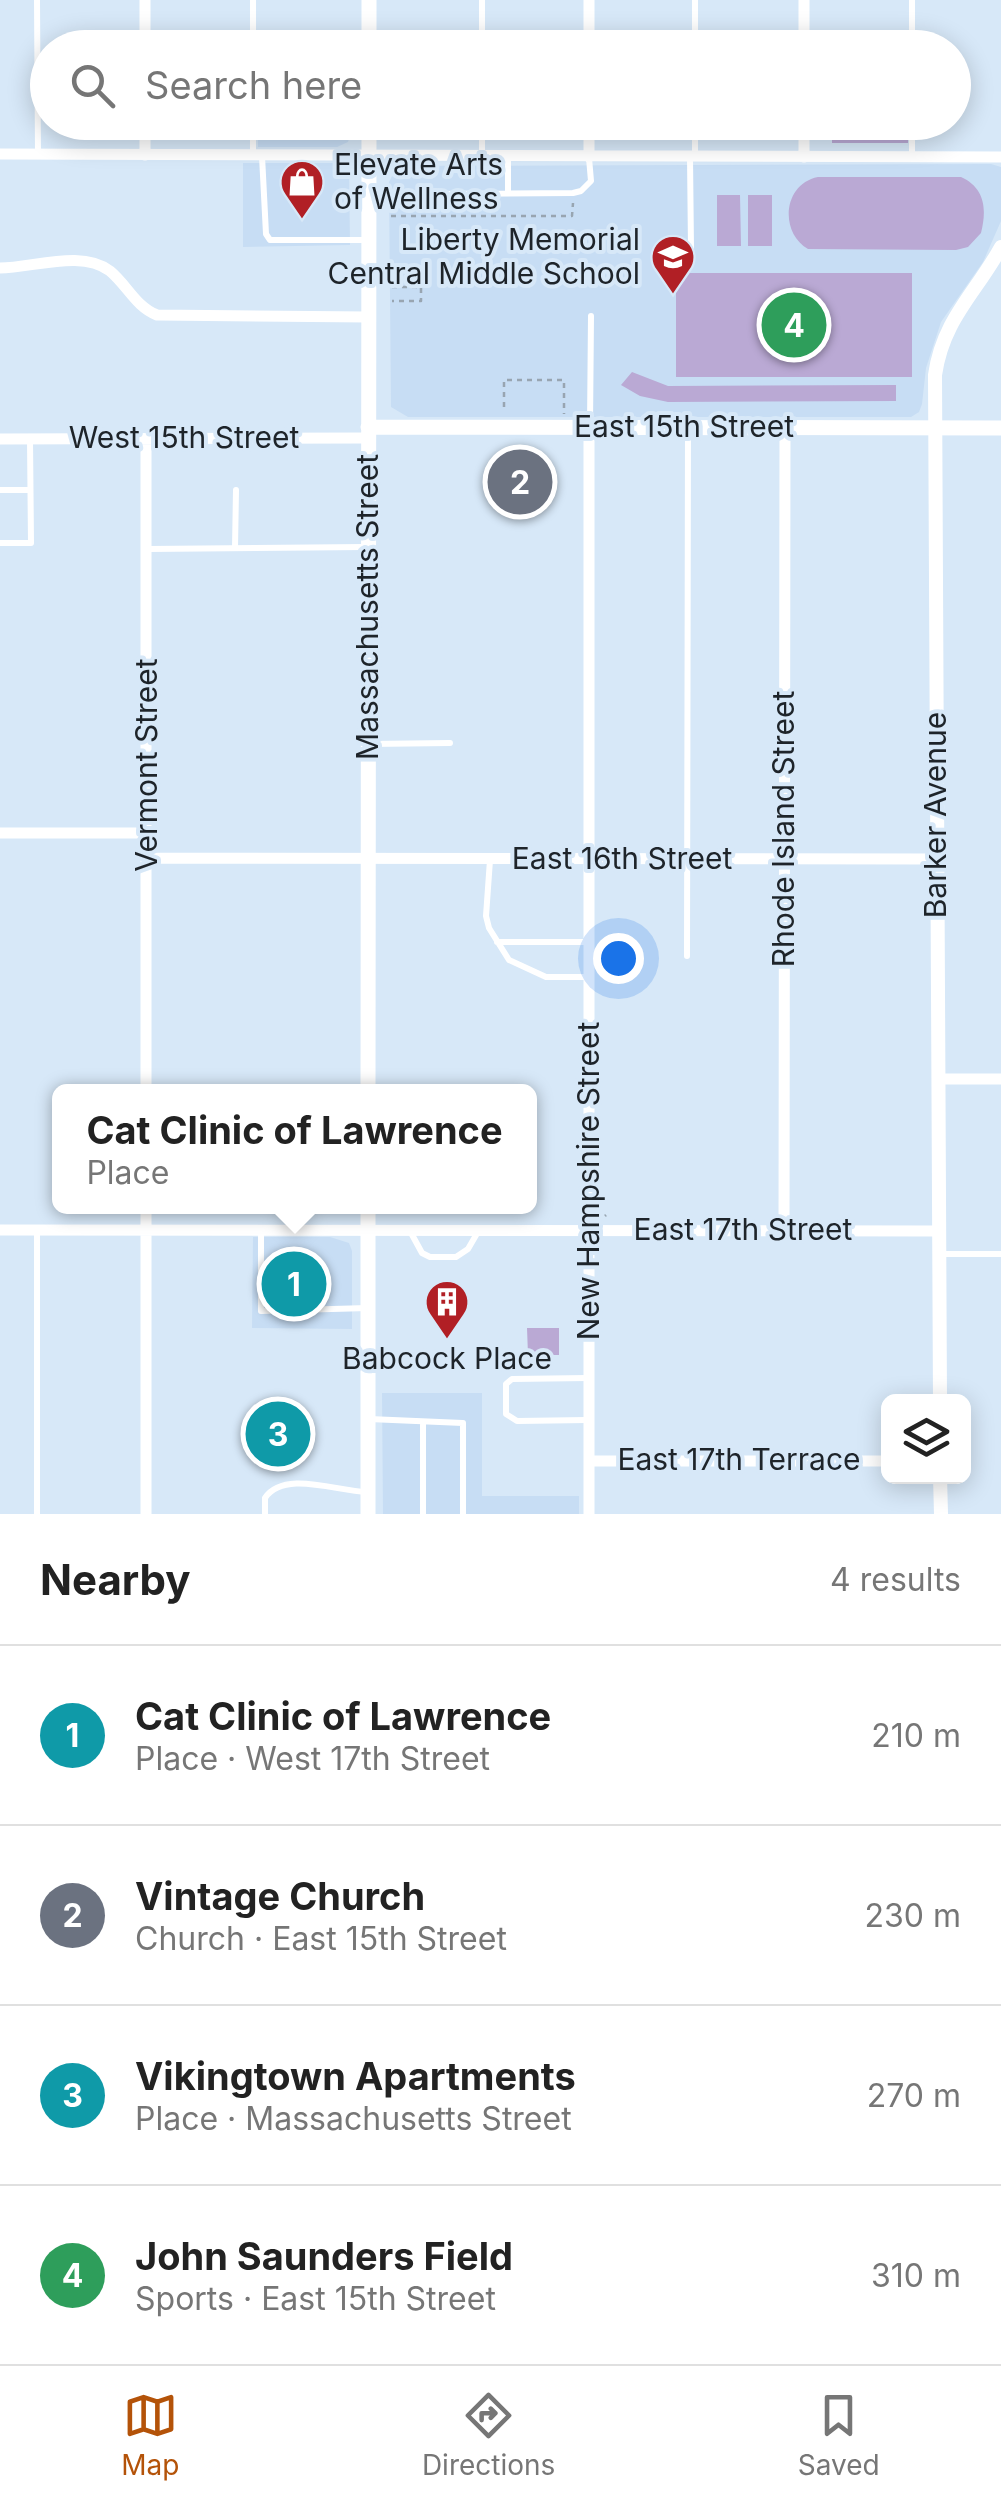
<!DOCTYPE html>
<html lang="en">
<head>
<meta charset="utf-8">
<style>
  :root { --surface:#fff; --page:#f2f2f2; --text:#222; --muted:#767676; --line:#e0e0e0; --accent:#b45309 }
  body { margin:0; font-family:Inter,sans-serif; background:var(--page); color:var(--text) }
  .controls { position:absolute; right:30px; bottom:30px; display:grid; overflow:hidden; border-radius:15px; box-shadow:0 5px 25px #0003 }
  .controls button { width:90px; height:90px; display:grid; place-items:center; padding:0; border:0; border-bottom:2px solid var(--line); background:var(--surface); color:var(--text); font:50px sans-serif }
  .you { position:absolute; left:618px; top:958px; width:35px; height:35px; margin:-25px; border:8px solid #fff; border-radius:50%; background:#1a73e8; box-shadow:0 0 0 15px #1a73e833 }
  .badge { display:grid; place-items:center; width:65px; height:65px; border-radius:50%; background:var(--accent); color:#fff; font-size:32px; font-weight:700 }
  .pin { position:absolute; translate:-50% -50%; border:5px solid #fff; box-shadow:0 2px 10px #0006 }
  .popup { position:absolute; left:52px; top:1084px; width:485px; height:130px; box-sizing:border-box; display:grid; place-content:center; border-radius:15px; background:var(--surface); filter:drop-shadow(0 2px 8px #0005); font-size:32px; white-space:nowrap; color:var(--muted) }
  .popup b { font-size:38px; color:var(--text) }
  .popup::after { content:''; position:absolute; left:50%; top:100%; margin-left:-20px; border:20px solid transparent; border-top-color:var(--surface) }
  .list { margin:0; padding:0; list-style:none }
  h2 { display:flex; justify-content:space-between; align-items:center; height:130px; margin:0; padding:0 40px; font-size:42px }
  h2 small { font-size:32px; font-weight:400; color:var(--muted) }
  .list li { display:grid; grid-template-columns:65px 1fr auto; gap:30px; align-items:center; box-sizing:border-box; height:180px; padding:0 40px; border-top:2px solid var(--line) }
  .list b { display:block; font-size:38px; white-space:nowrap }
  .list p { margin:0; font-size:32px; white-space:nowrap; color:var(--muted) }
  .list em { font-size:32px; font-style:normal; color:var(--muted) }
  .icon { flex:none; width:55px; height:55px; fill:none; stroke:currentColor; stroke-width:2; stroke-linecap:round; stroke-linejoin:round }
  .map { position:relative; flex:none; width:1001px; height:1514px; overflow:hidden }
  .search { position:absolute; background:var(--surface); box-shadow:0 5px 25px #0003; left:30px; right:30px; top:30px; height:110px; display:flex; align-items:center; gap:25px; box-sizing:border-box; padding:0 35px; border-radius:55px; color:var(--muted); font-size:38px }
  .sheet { height:850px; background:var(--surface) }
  nav { display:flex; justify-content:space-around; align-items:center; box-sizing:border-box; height:140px; border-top:2px solid var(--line); background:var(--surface); font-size:28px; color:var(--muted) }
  nav a { display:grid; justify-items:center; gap:5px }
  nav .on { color:var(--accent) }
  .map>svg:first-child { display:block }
  .built { fill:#c7ddf4 }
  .green { fill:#baa9d4 }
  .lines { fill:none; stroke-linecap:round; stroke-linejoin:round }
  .path { stroke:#98a5b1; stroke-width:2.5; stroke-dasharray:5 5; stroke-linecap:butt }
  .service { stroke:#fff; stroke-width:6 }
  .minor { stroke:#fff; stroke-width:11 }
  .tertiary { stroke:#fff; stroke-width:14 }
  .secondary { stroke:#fff; stroke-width:15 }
  .labels { text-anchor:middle; stroke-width:8; stroke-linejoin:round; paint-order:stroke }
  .poi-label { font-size:30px; fill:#1e242a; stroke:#d7e8f8; text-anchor:start }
  .street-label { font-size:30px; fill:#1e242a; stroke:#d7e8f8 }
</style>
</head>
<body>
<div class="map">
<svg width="1001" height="1514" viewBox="0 0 1001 1514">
  <rect width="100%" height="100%" fill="#d7e8f8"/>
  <path class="built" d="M 258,123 L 351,123 L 351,133 L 348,142 L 337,147 L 258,147 Z
    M 243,163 L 339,163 L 349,166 L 350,245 L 243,247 Z
    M 991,164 L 1001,167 L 1001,221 L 983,262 L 941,322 L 926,368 L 922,404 L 919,412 L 911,417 L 408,417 L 391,407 L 389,182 L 397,166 Z
    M 253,1237 L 330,1237 L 349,1243 L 352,1251 L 352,1329 L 252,1328 Z
    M 382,1393 L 482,1393 L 482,1496 L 579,1496 L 579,1514 L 383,1514 Z"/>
  <path class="green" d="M 832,123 L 908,123 L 908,143 L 832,143 Z
    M 818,177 L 961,177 C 985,188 987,209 981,233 L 968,247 L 956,250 L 808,249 C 779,232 783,184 818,177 Z
    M 717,195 L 740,195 L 741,246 L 717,246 Z
    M 748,195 L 772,195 L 772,246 L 748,246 Z
    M 676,273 L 912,273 L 912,377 L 676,377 Z
    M 632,372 L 668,386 L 896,385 L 896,401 L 668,402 L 640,396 L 621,385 Z
    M 527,1328 L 559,1328 L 559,1355 L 528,1355 Z"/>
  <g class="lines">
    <path class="path" d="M 391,216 L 572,216 L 573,203
      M 392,287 L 421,287 L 421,301 L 392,301
      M 504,407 L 504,380 L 564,380 L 564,414
      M 605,1216 L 606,1215"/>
    <path class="service" d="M 37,0 L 38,154
      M 253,0 L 253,48
      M 482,0 L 482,48
      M 912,0 L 912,48
      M 695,48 L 695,0
      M 253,122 L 253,155
      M 482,122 L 482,156
      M 912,122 L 912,155
      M 695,155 L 695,122
      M 262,156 L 266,234 L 270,240 L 366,240
      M 508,157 L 508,193
      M 690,157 L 691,249
      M 431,194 L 573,193 L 581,191 L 591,181 L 589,158
      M 590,425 L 591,316
      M 0,490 L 30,490
      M 0,543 L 31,543 L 30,440
      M 235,548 L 236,490
      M 148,549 L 365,547
      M 369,744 L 450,743
      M 490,860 L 486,916 L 489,928 L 509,960 L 546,977 L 589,977
      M 497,942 L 588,942
      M 687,956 L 688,429
      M 37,1230 L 37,1514
      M 261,1231 L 261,1311 L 368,1308
      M 410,1231 L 422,1253 L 430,1257 L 456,1257 L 468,1249 L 479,1230
      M 940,1254 L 1001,1254
      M 369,1419 L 463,1423 L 463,1514
      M 587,1420 L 517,1421 L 506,1414 L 506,1384 L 512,1379 L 588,1378
      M 265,1514 L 265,1498 C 284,1470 336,1491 366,1492
      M 423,1514 L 423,1423"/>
    <path class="minor" d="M 145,0 L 145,48
      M 589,0 L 589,48
      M 804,48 L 804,0
      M 145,122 L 145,155
      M 589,122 L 589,157
      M 0,154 L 1001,157
      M 804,157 L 804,122
      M 0,268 C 33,268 82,249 110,271 C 127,285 136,307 157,315 L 368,317
      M 0,439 L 368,438
      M 0,833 L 147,833
      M 147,858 L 937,859
      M 938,1079 L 1001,1079
      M 146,1092 L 146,439
      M 146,1206 L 146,1514
      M 0,1230 L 939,1231
      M 784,1230 L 785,427
      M 589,1461 L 888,1461
      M 589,1514 L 589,427"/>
    <path class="tertiary" d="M 940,1402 L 935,375 C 943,319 976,293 1001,247
      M 940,1476 L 941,1514"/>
    <path class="secondary" d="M 369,0 L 369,48
      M 368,427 L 1001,428
      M 368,1092 L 369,122
      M 368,1206 L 368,1514"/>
  </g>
  <defs>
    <symbol id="shop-pin" viewBox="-11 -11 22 30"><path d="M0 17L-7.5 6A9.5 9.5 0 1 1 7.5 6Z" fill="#b11f25" stroke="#d7e8f8"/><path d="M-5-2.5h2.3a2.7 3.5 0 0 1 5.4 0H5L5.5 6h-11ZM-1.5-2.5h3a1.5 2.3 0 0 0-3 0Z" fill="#fff"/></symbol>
    <symbol id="school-pin" viewBox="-11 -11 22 30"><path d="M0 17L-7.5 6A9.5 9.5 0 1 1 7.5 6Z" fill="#b11f25" stroke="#d7e8f8"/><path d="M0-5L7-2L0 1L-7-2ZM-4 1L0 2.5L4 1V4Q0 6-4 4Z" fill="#fff"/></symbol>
    <symbol id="building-pin" viewBox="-11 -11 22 30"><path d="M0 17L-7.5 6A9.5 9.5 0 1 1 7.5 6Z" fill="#b11f25" stroke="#d7e8f8"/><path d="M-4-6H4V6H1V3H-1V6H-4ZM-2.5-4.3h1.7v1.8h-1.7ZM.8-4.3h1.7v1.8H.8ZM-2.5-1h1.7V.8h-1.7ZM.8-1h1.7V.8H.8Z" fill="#fff"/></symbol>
  </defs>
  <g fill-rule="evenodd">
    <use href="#shop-pin" x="277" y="157" width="50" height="68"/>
    <use href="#school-pin" x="648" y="232" width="50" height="68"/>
    <use href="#building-pin" x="422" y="1277" width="50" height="68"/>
  </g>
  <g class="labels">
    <g class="poi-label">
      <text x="334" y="175">Elevate Arts<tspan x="334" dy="34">of Wellness</tspan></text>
      <text x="640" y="250" text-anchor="end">Liberty Memorial<tspan x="640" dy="34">Central Middle School</tspan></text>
      <text x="447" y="1369" text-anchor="middle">Babcock Place</text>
    </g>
    <g class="street-label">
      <text x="684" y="437">East 15th Street</text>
      <text x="184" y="448">West 15th Street</text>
      <text transform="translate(368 607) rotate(-90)" y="10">Massachusetts Street</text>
      <text transform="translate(147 765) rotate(-90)" y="10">Vermont Street</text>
      <text transform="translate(936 815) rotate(-90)" y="10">Barker Avenue</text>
      <text transform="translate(784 829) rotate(-90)" y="10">Rhode Island Street</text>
      <text x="622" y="869">East 16th Street</text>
      <text transform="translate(589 1181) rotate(-90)" y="10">New Hampshire Street</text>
      <text x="743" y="1240">East 17th Street</text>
      <text x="739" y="1470">East 17th Terrace</text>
    </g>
  </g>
</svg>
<div class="controls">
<button><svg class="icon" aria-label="layers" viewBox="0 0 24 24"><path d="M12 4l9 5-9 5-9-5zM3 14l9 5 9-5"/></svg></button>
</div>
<div class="you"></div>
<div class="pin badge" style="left:294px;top:1284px;background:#0f9aa8">1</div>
<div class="popup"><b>Cat Clinic of Lawrence</b>Place</div>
<div class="pin badge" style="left:520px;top:482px;background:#6b7280">2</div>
<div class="pin badge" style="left:278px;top:1434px;background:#0f9aa8">3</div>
<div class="pin badge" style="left:794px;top:325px;background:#2e9e5b">4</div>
<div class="search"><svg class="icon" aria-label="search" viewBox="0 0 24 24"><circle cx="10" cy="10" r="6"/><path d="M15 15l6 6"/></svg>Search here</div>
</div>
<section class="sheet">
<h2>Nearby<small>4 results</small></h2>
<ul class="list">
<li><span class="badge" style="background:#0f9aa8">1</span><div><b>Cat Clinic of Lawrence</b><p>Place · West 17th Street</p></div><em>210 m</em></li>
<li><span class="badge" style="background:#6b7280">2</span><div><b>Vintage Church</b><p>Church · East 15th Street</p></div><em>230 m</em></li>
<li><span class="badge" style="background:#0f9aa8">3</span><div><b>Vikingtown Apartments</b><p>Place · Massachusetts Street</p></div><em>270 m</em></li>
<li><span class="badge" style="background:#2e9e5b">4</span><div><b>John Saunders Field</b><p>Sports · East 15th Street</p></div><em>310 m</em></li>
</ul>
</section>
<nav>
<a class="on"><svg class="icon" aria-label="map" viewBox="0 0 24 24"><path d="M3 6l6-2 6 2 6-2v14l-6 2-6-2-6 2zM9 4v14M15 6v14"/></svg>Map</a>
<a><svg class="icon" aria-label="directions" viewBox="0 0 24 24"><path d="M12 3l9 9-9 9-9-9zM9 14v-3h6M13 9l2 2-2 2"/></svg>Directions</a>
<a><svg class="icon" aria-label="saved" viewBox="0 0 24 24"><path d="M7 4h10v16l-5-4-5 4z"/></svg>Saved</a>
</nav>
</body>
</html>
